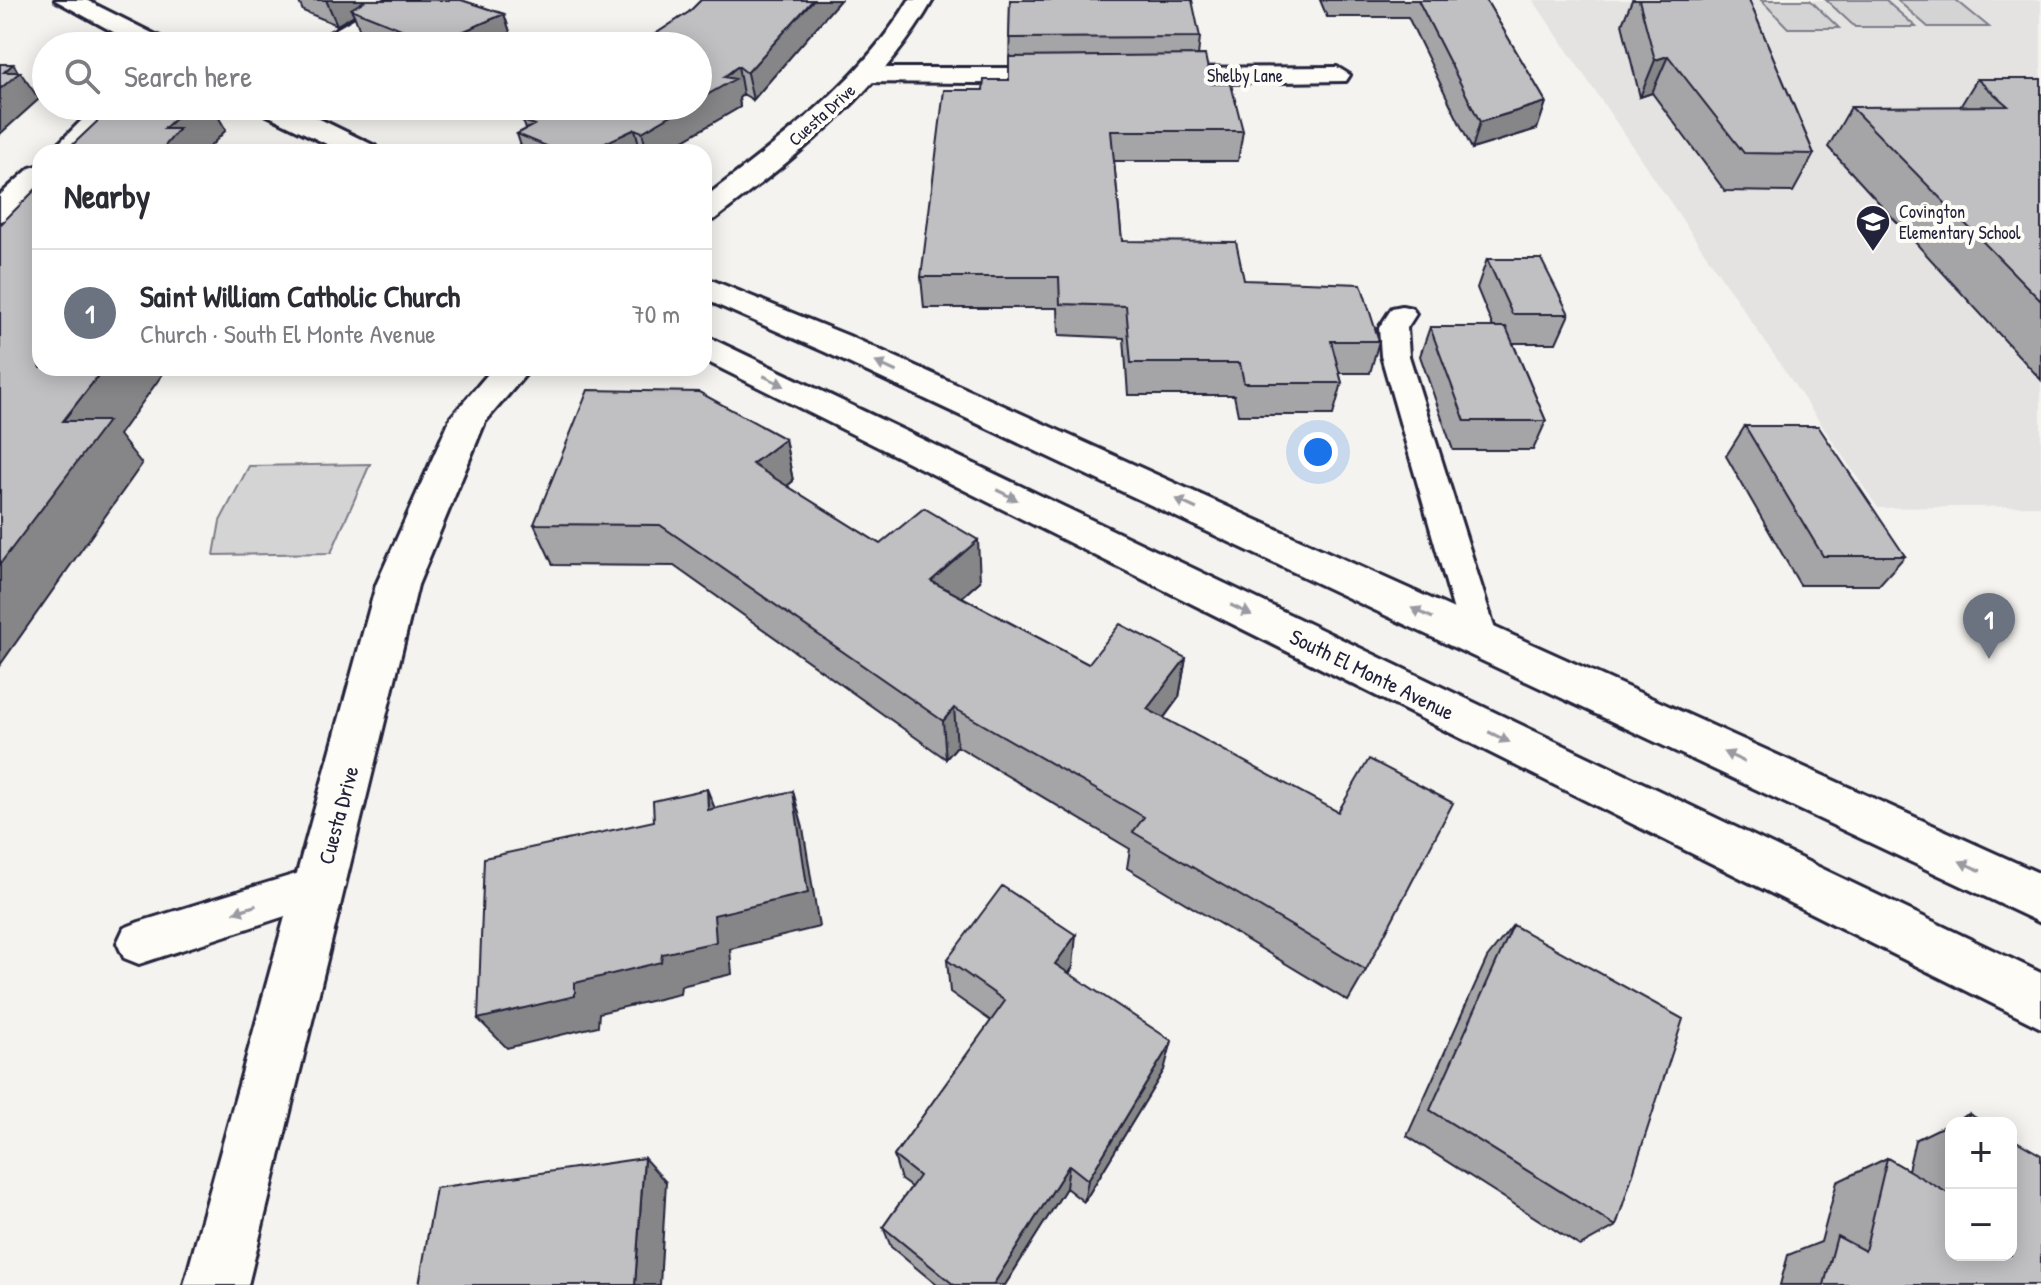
<!DOCTYPE html>
<html lang="en">
<head>
<meta charset="utf-8">
<style>
  :root { --surface:#fff; --page:#f2f2f3; --text:#2b2b33; --muted:#7c7c81; --line:#e1e1e2; --accent:#22223b }
  body { margin:0; font-family:"Patrick Hand",sans-serif; background:var(--page); color:var(--text) }
  .controls { position:absolute; right:24px; bottom:24px; display:grid; overflow:hidden; border-radius:16px; box-shadow:0 4px 20px #0003 }
  .controls button { width:72px; height:72px; display:grid; place-items:center; padding:0; border:0; border-bottom:2px solid var(--line); background:var(--surface); color:var(--text); font:40px sans-serif }
  .you { position:absolute; left:1318px; top:452px; width:28px; height:28px; margin:-20px; border:6px solid #fff; border-radius:50%; background:#1a73e8; box-shadow:0 0 0 12px #1a73e833 }
  .badge { display:grid; place-items:center; width:52px; height:52px; border-radius:50%; background:var(--accent); color:#fff; font-size:26px; font-weight:700 }
  .pin { position:absolute; translate:-50% -66px; filter:drop-shadow(0 2px 4px #0008) }
  .pin::after { content:''; position:absolute; top:42px; width:28px; height:24px; background:inherit; clip-path:polygon(0 0,100% 0,50% 100%) }
  .list { margin:0; padding:0; list-style:none }
  h2 { display:flex; justify-content:space-between; align-items:center; height:104px; margin:0; padding:0 32px; font-size:34px }
  h2 small { font-size:26px; font-weight:400; color:var(--muted) }
  .list li { display:grid; grid-template-columns:52px 1fr auto; gap:24px; align-items:center; box-sizing:border-box; height:128px; padding:0 32px; border-top:2px solid var(--line) }
  .list b { display:block; font-size:30px; white-space:nowrap }
  .list p { margin:0; font-size:26px; white-space:nowrap; color:var(--muted) }
  .list em { font-size:26px; font-style:normal; color:var(--muted) }
  .icon { flex:none; width:44px; height:44px; fill:none; stroke:currentColor; stroke-width:2; stroke-linecap:round; stroke-linejoin:round }
  .map { position:relative; flex:none; width:2041px; height:1285px; overflow:hidden }
  .search { position:absolute; background:var(--surface); box-shadow:0 4px 20px #0003; left:32px; top:32px; width:680px; height:88px; display:flex; align-items:center; gap:20px; box-sizing:border-box; padding:0 28px; border-radius:44px; color:var(--muted); font-size:30px }
  .panel { position:absolute; background:var(--surface); box-shadow:0 4px 20px #0003; left:32px; top:144px; width:680px; height:232px; border-radius:24px }
  .map>svg:first-child { display:block }
  .built { fill:#e4e3e2 }
  .green { fill:#d5d4d5; stroke:#7c7b88; stroke-width:2 }
  .lines { fill:none; stroke-linecap:round; stroke-linejoin:round }
  .service-casing { stroke:#22223b; stroke-width:6 }
  .minor-casing { stroke:#22223b; stroke-width:6 }
  .tertiary-casing { stroke:#22223b; stroke-width:6 }
  .secondary-casing { stroke:#22223b; stroke-width:6 }
  .service { fill:#fdfcf7; fill-rule:evenodd }
  .minor { fill:#fdfcf7; fill-rule:evenodd }
  .tertiary { fill:#fdfcf7; fill-rule:evenodd }
  .secondary { fill:#fdfcf7; fill-rule:evenodd }
  .wall { fill:#a5a4a7; stroke:#22223b; stroke-width:2 }
  .shaded-wall { fill:#868688; stroke:#22223b; stroke-width:2 }
  .building { fill:#c0bfc2; stroke:#22223b; stroke-width:2 }
  .oneway { fill:#9a9aa2 }
  .labels { text-anchor:middle; stroke-width:8; stroke-linejoin:round; paint-order:stroke }
  .far-street-label { font-size:18px; fill:#22223b; stroke:#fdfcf7 }
  .far-poi-label { font-size:18px; fill:#22223b; stroke:#fdfcf7; text-anchor:start }
  .street-label { font-size:22px; fill:#22223b; stroke:#fdfcf7 }
</style>
</head>
<body>
<div class="map">
<svg width="2041" height="1285" viewBox="0 0 2041 1285">
  <rect width="100%" height="100%" fill="#f4f3ef"/>
  <filter id="ink" filterUnits="userSpaceOnUse"><feTurbulence type="fractalNoise" baseFrequency=".0125" numOctaves="2"/><feDisplacementMap in="SourceGraphic" scale="16" xChannelSelector="R" yChannelSelector="G"/><feConvolveMatrix kernelMatrix="1 2 1 2 8 2 1 2 1" color-interpolation-filters="sRGB"/></filter>
  <g filter="url(#ink)">
    <path class="built" d="M 1533,0 L 2041,0 L 2041,506 L 1878,508 Z"/>
    <path class="green" d="M 1761,0 L 1810,0 L 1839,28 L 1788,28 Z
      M 1826,0 L 1885,0 L 1916,27 L 1855,27 Z
      M 1897,0 L 1956,0 L 1989,27 L 1928,27 Z
      M 370,464 L 331,553 L 214,555 L 220,521 L 249,466 Z"/>
    <g class="lines">
      <defs>
        <path id="service" d="M 1402,306 L 1412,308 L 1416,314 L 1407,328 L 1409,356 L 1498,639 L 1493,649 L 1480,653 L 1467,649 L 1462,639 L 1381,356 L 1379,328 L 1392,308 Z
          M 319,867 L 334,872 L 340,886 L 334,900 L 139,964 L 124,958 L 117,943 L 124,928 L 139,922 Z"/>
        <path id="minor" d="M 386,0 L 416,0 L 339,46 L 307,46 Z
          M 1337,67 L 1350,75 L 1346,81 L 1152,84 L 1139,76 L 1152,68 Z
          M 865,68 L 1067,68 L 1080,76 L 1067,84 L 856,82 L 852,76 L 856,70 Z
          M 96,106 L 126,106 L 80,152 L 50,152 Z
          M 40,165 L 40,190 L 11,218 L 0,221 L 0,195 L 30,168 Z"/>
        <path id="tertiary" d="M 909,0 L 933,0 C 881,92 796,156 715,219 L 704,222 L 704,198 C 779,141 860,82 909,0 Z
          M 493,368 L 531,368 L 485,422 L 418,585 L 248,1285 L 184,1285 L 376,585 L 451,417 Z"/>
        <path id="secondary" d="M 55,0 L 86,0 L 168,41 L 172,46 L 139,46 Z
          M 257,106 L 293,106 L 375,146 L 379,152 L 343,152 L 261,112 Z
          M 704,277 L 849,336 L 2041,874 L 2041,923 L 825,352 L 704,299 Z
          M 704,335 L 2041,973 L 2041,1028 L 704,360 Z"/>
      </defs>
      <use href="#service" class="service-casing"/>
      <use href="#minor" class="minor-casing"/>
      <use href="#tertiary" class="tertiary-casing"/>
      <use href="#secondary" class="secondary-casing"/>
      <use href="#service" class="service"/>
      <use href="#minor" class="minor"/>
      <use href="#tertiary" class="tertiary"/>
      <use href="#secondary" class="secondary"/>
    </g>
    <path class="wall" d="M 298,0 L 461,0 L 504,14 L 513,41 L 502,46 L 387,46 L 362,36 L 354,15 L 337,25 L 303,11 Z
      M 701,0 L 840,0 L 753,100 L 743,94 L 739,98 L 740,107 L 663,152 L 523,152 L 517,134 L 526,129 L 523,121 L 689,12 Z
      M 1010,0 L 1200,37 L 1198,56 L 1211,84 L 1243,131 L 1238,161 L 1114,161 L 1122,241 L 1244,280 L 1379,341 L 1370,373 L 1339,373 L 1342,383 L 1333,415 L 1238,415 L 1234,395 L 1128,395 L 1124,338 L 1059,335 L 1058,308 L 924,308 L 921,277 L 983,90 L 1009,80 Z
      M 1320,0 L 1486,0 L 1546,102 L 1537,129 L 1472,149 L 1408,17 L 1327,17 Z
      M 1632,0 L 1749,0 L 1814,154 L 1793,192 L 1725,191 L 1652,93 L 1640,97 L 1622,24 Z
      M 1977,79 L 2041,79 L 2041,380 L 1828,147 L 1851,107 L 1960,107 Z
      M 1487,259 L 1569,314 L 1556,343 L 1513,343 L 1546,421 L 1533,450 L 1453,450 L 1420,356 L 1430,327 L 1493,327 L 1477,288 Z
      M 1745,426 L 1905,556 L 1879,585 L 1800,585 L 1726,456 Z
      M 785,439 L 793,481 L 787,486 L 880,544 L 980,581 L 962,597 L 1088,664 L 1186,658 L 1179,697 L 1164,718 L 1366,970 L 1348,1001 L 1127,868 L 1130,849 L 957,746 L 946,759 L 674,566 L 553,565 L 534,524 Z
      M 1513,925 L 1616,1226 L 1580,1246 L 1407,1136 L 1487,958 Z
      M 947,960 L 1073,967 L 1069,974 L 1164,1070 L 1084,1202 L 1066,1188 L 1005,1285 L 937,1285 L 891,1247 L 883,1227 L 911,1187 L 901,1180 L 894,1156 L 991,1021 L 950,992 Z
      M 1969,1114 L 1985,1123 L 1951,1123 L 1951,1255 L 2041,1285 L 1780,1285 L 1788,1255 L 1821,1242 L 1837,1182 L 1887,1158 L 1908,1170 L 1915,1140 Z"/>
    <path class="shaded-wall" d="M 326,0 L 380,0 L 351,9 L 354,15 L 337,25 Z
      M 813,0 L 840,0 L 753,100 L 747,73 Z
      M 504,14 L 513,41 L 502,46 L 437,46 L 436,43 Z
      M 1668,56 L 1652,93 L 1640,97 L 1655,60 Z
      M 13,64 L 19,73 L 20,72 L 39,99 L 0,134 L 0,89 L 4,72 Z
      M 738,66 L 743,94 L 739,98 L 740,107 L 663,152 L 647,152 L 642,132 L 687,106 L 698,106 L 698,100 Z
      M 1546,102 L 1537,129 L 1472,149 L 1480,122 Z
      M 188,106 L 212,106 L 226,130 L 205,152 L 160,152 L 164,129 Z
      M 635,129 L 641,152 L 586,152 Z
      M 104,368 L 167,368 L 119,435 L 142,464 L 0,665 L 0,564 L 63,421 Z
      M 785,439 L 793,481 L 762,506 L 752,464 Z
      M 978,540 L 980,581 L 934,622 L 931,581 Z
      M 1186,658 L 1179,697 L 1141,748 L 1147,709 Z
      M 954,708 L 957,746 L 946,759 L 943,721 Z
      M 707,789 L 722,826 L 708,810 Z
      M 793,791 L 803,828 L 819,927 L 730,949 L 732,974 L 681,986 L 680,994 L 599,1013 L 598,1026 L 507,1048 L 478,1019 L 575,983 L 662,954 L 714,915 Z
      M 1076,935 L 1073,967 L 1053,996 L 1055,964 Z
      M 1172,1041 L 1164,1070 L 1084,1202 L 1088,1180 Z
      M 644,1158 L 666,1182 L 660,1285 L 635,1285 Z
      M 1069,1165 L 1066,1188 L 1005,1285 L 993,1285 Z"/>
    <path class="building" d="M 366,0 L 461,0 L 504,14 L 436,43 L 351,9 Z
      M 701,0 L 813,0 L 747,73 L 738,66 L 724,77 L 735,79 L 698,100 L 698,46 L 637,46 L 689,12 Z
      M 1010,0 L 1192,0 L 1200,37 L 1009,38 Z
      M 1418,0 L 1486,0 L 1546,102 L 1480,122 Z
      M 1639,0 L 1749,0 L 1814,154 L 1744,153 L 1668,56 L 1655,60 Z
      M 1205,55 L 1211,84 L 1231,84 L 1243,131 L 1111,131 L 1122,241 L 1236,242 L 1244,280 L 1361,284 L 1379,341 L 1331,341 L 1342,383 L 1244,383 L 1240,363 L 1131,363 L 1126,306 L 1060,304 L 1059,277 L 921,277 L 944,90 L 983,90 L 984,80 L 1009,80 L 1009,57 Z
      M 0,64 L 13,64 L 4,72 L 20,72 L 0,89 Z
      M 1977,79 L 2041,79 L 2041,301 L 1851,107 L 2008,106 Z
      M 149,106 L 188,106 L 164,129 L 179,129 L 160,152 L 65,152 L 104,115 L 117,115 Z
      M 546,106 L 687,106 L 642,132 L 635,129 L 586,152 L 561,152 L 517,134 L 534,125 L 523,121 Z
      M 40,185 L 40,368 L 104,368 L 63,421 L 108,421 L 0,564 L 0,225 Z
      M 1487,259 L 1541,259 L 1569,314 L 1512,314 Z
      M 1430,327 L 1506,327 L 1546,421 L 1465,421 Z
      M 588,390 L 699,392 L 785,439 L 752,464 L 880,544 L 924,508 L 978,540 L 931,581 L 1088,664 L 1120,624 L 1186,658 L 1147,709 L 1338,812 L 1369,759 L 1453,803 L 1366,970 L 1133,832 L 1144,817 L 954,708 L 943,721 L 660,525 L 534,524 Z
      M 1745,426 L 1818,426 L 1905,556 L 1823,556 Z
      M 707,789 L 708,810 L 793,791 L 808,893 L 714,915 L 716,942 L 662,954 L 661,962 L 575,983 L 575,996 L 478,1019 L 484,858 L 654,821 L 653,801 Z
      M 1002,886 L 1076,935 L 1055,964 L 1172,1041 L 1088,1180 L 1069,1165 L 993,1285 L 954,1285 L 883,1227 L 919,1176 L 894,1156 L 1005,1001 L 947,960 Z
      M 1513,925 L 1683,1019 L 1616,1226 L 1430,1110 Z
      M 1969,1114 L 1985,1123 L 1967,1123 Z
      M 2011,1138 L 2041,1155 L 2041,1285 L 1824,1285 L 1837,1236 L 1865,1251 L 1887,1158 L 1951,1195 L 1951,1255 L 2011,1255 Z
      M 644,1158 L 635,1285 L 419,1285 L 436,1188 Z"/>
    <defs><path id="oneway-solid" d="M-6-.8H1V-3.2L6.5 0L1 3.2V.8H-6Z" transform="scale(2)"/></defs>
    <g class="oneway">
      <use href="#oneway-solid" transform="translate(886 367) rotate(-155)"/>
      <use href="#oneway-solid" transform="translate(774 381) rotate(26)"/>
      <use href="#oneway-solid" transform="translate(1007 495) rotate(26)"/>
      <use href="#oneway-solid" transform="translate(1186 504) rotate(-155)"/>
      <use href="#oneway-solid" transform="translate(1241 610) rotate(26)"/>
      <use href="#oneway-solid" transform="translate(1422 613) rotate(-155)"/>
      <use href="#oneway-solid" transform="translate(1499 737) rotate(26)"/>
      <use href="#oneway-solid" transform="translate(1734 757) rotate(-155)"/>
      <use href="#oneway-solid" transform="translate(1970 866) rotate(-155)"/>
      <use href="#oneway-solid" transform="translate(245 909) rotate(162)"/>
    </g>
  </g>
  <defs>
    <symbol id="school-pin" viewBox="-11 -11 22 30"><path d="M0 17L-7.5 6A9.5 9.5 0 1 1 7.5 6Z" fill="#22223b" stroke="#fdfcf7"/><path d="M0-5L7-2L0 1L-7-2ZM-4 1L0 2.5L4 1V4Q0 6-4 4Z" fill="#fff"/></symbol>
  </defs>
  <g fill-rule="evenodd">
    <use href="#school-pin" x="1853" y="202" width="40" height="54"/>
  </g>
  <g class="labels">
    <g class="far-street-label">
      <text x="1245" y="82">Shelby Lane</text>
      <text transform="translate(822 115) rotate(-42)" y="6">Cuesta Drive</text>
    </g>
    <g class="far-poi-label">
      <text x="1899" y="218">Covington<tspan x="1899" dy="21">Elementary School</tspan></text>
    </g>
    <g class="street-label">
      <text transform="translate(1372 674) rotate(26)" y="8">South El Monte Avenue</text>
      <text transform="translate(338 815) rotate(-75)" y="8">Cuesta Drive</text>
    </g>
  </g>
</svg>
<div class="controls">
<button>+</button>
<button>−</button>
</div>
<div class="you"></div>
<div class="pin badge" style="left:1989px;top:659px;background:#6b7280">1</div>
<div class="search"><svg class="icon" aria-label="search" viewBox="0 0 24 24"><circle cx="10" cy="10" r="6"/><path d="M15 15l6 6"/></svg>Search here</div>
<section class="panel">
<h2>Nearby<small></small></h2>
<ul class="list">
<li><span class="badge" style="background:#6b7280">1</span><div><b>Saint William Catholic Church</b><p>Church · South El Monte Avenue</p></div><em>70 m</em></li>
</ul>
</section>
</div>
</body>
</html>
